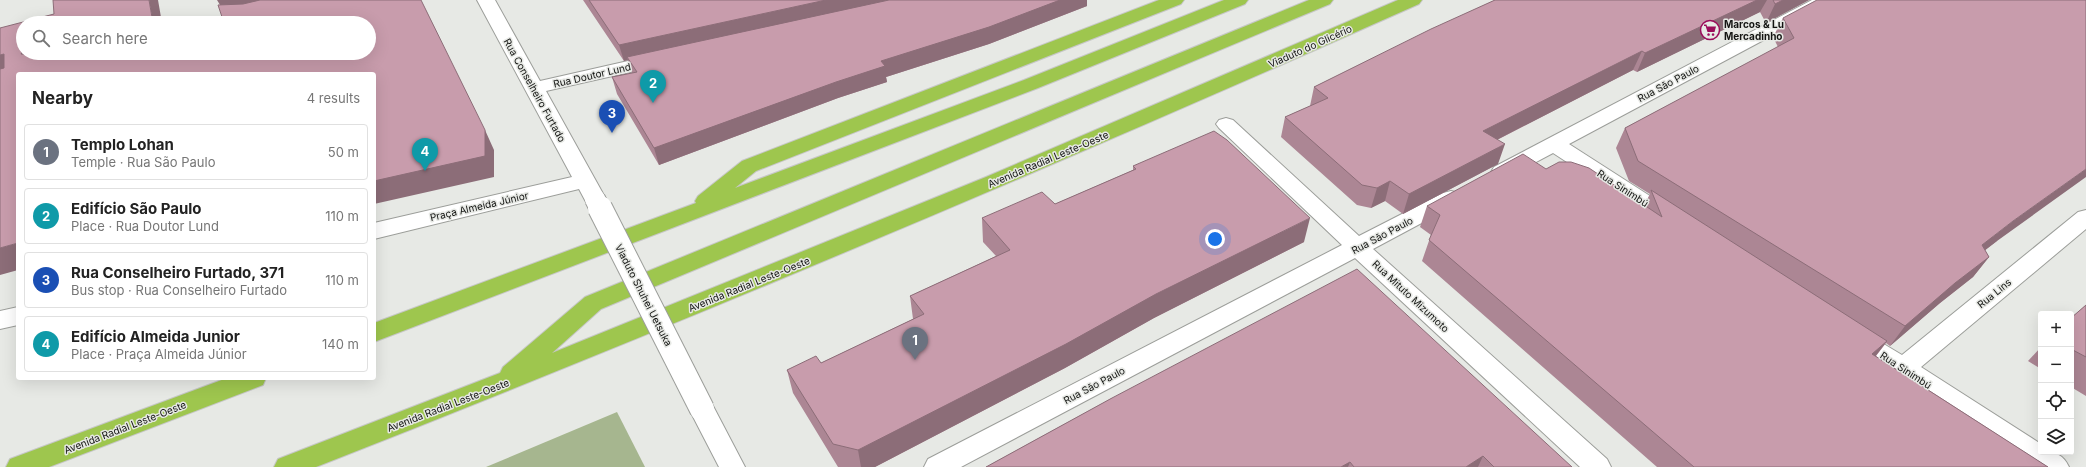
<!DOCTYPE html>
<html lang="en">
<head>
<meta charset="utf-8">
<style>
  :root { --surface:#fff; --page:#f6f6f6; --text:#222; --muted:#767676; --line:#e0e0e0; --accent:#9b0c5b }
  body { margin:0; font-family:Inter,sans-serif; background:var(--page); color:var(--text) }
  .controls { position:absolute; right:12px; bottom:12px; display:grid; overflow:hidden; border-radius:4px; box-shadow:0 4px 16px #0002 }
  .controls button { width:36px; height:36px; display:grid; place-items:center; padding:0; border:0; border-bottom:1px solid var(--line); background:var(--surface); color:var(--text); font:20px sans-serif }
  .you { position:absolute; left:1215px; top:239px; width:14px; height:14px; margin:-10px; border:3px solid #fff; border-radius:50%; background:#1a73e8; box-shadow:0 0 0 6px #1a73e833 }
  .badge { display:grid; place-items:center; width:26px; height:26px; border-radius:50%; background:var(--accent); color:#fff; font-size:13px; font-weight:700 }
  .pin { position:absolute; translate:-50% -33px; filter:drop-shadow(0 1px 2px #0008) }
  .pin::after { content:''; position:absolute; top:21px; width:14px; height:12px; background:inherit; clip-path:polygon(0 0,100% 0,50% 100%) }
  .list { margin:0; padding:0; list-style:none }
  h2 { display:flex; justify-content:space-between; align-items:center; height:52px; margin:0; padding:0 16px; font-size:17px }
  h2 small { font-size:13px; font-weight:400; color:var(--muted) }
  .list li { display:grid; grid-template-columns:26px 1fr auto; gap:12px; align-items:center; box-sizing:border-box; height:56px; margin:0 8px 8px; padding:0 8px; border:1px solid var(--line); border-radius:4px }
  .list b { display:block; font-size:15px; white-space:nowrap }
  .list p { margin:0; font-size:13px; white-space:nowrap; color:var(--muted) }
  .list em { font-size:13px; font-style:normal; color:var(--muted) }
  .icon { flex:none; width:22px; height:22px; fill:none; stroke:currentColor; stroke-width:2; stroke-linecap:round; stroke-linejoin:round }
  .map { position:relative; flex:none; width:2086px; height:467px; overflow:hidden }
  .search { position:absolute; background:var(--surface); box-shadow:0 4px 16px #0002; left:16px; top:16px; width:360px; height:44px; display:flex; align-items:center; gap:10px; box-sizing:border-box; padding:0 14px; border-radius:22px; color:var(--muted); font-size:15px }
  .panel { position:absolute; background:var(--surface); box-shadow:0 4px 16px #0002; left:16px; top:72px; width:360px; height:308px; border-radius:4px }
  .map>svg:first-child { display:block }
  .forest { fill:#a6b68f }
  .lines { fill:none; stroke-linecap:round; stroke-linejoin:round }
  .minor-casing { stroke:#9c9e9a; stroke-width:2 }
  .highway-casing { stroke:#c6c7c6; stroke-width:2 }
  .minor { fill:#fff; fill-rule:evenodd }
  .highway { fill:#9ec64e; fill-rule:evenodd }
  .minor-bridge-far1-casing { stroke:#9c9e9a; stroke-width:22; stroke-linecap:butt }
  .minor-bridge-casing { stroke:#9c9e9a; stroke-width:26; stroke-linecap:butt }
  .minor-bridge-far1 { stroke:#fff; stroke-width:20 }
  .minor-bridge { stroke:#fff; stroke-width:24 }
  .wall { fill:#ac8694 }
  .shaded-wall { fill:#8c6d78 }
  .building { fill:#c89cac; stroke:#8c6d78 }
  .labels { text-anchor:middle; stroke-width:3; stroke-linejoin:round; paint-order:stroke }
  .poi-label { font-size:10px; font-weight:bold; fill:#131412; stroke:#e7e9e5; text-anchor:start }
  .street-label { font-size:10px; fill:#131412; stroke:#e7e9e5 }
</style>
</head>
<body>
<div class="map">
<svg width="2086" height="467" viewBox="0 0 2086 467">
  <rect width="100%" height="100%" fill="#e7e9e5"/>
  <path class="forest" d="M 617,412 L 645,467 L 486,467 Z"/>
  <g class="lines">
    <defs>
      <path id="minor" d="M 477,0 L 495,0 L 540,81 L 659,54 L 666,56 L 668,60 L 666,64 L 546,91 L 606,199 L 603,204 L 595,206 L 587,204 L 579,189 L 374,239 L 374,223 L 572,177 Z
        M 1812,0 L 1834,0 L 1831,4 L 1569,144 L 1678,214 L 1681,219 L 1678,224 L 1670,226 L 1662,224 L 1553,153 L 1508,177 L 1501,179 L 1494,177 L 1491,172 L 1494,167 Z
        M 1226,118 L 1233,120 L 1359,236 L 1443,193 L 1451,191 L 1459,193 L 1462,198 L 1459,203 L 1373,249 L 1607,459 L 1611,467 L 1580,467 L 1355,258 L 961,467 L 924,467 L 928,459 L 1342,245 L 1219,128 L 1216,124 L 1219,120 Z
        M 2086,210 L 2086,229 L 1921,367 L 2041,444 L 2041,452 C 2055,452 2063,454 2069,467 L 2035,467 L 1846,343 L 1842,337 L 1846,331 L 1854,328 L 1862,331 L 1902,355 L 2078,212 Z
        M 18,307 L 18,325 L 0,329 L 0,311 Z
        M 702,399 L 711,402 L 745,467 L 719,467 L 689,409 L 693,402 Z"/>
      <path id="highway" d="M 1159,0 L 1184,0 L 1181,4 L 756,171 L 735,188 L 1024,80 L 1224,0 L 1248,0 L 1245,4 L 1038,88 L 374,342 L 374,323 L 696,203 L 695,201 L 698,196 L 742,161 Z
        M 1309,0 L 1333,0 L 1330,4 L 601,309 L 552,353 L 986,177 L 1398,0 L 1422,0 L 1419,4 C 1055,166 688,321 316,467 L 274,467 L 278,459 L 500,373 L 503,367 L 585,297 Z
        M 227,378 L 266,378 L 263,385 L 49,467 L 6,467 L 10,459 Z"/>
    </defs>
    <use href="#minor" class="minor-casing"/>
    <use href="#highway" class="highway-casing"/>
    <use href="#minor" class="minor"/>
    <use href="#highway" class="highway"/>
    <defs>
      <path id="minor-bridge-far1" d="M 595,199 L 600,209"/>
      <path id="minor-bridge" d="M 600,208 L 702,409"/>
    </defs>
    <use href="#minor-bridge-far1" class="minor-bridge-far1-casing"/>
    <use href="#minor-bridge" class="minor-bridge-casing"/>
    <use href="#minor-bridge-far1" class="minor-bridge-far1"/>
    <use href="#minor-bridge" class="minor-bridge"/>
  </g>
  <path class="wall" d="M 583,0 L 1087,0 L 1087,6 L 989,44 L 886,77 L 887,82 L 838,98 L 659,165 L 617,94 L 612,77 L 632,73 L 628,60 L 624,61 Z
    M 1495,0 L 1809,0 L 1766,23 L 1760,12 L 1637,72 L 1633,70 L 1497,140 L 1498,164 L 1403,214 L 1385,201 L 1371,208 L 1357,205 L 1281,137 L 1285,117 L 1310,106 L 1314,87 Z
    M 1783,18 L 1997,241 L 1985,250 L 1989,257 L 1973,277 L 1940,303 L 1890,346 L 1886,343 L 1876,356 L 2048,467 L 1657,467 L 1422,261 L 1431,235 L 1420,227 L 1427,206 L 1546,169 L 1644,205 L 1650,194 L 1629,181 L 1616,148 L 1625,128 L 1778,47 L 1773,37 Z
    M 1133,166 L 1304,242 L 1154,318 L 1065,368 L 875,467 L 838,467 L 793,393 L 787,370 L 821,363 L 913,319 L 910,296 L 996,256 L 983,242 L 982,218 L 1055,204 L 1133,170 Z
    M 2086,305 L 2086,396 L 2071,387 L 2071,318 Z
    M 2041,347 L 2041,369 L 2028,361 Z
    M 1112,398 L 1572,467 L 986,467 Z"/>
  <path class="shaded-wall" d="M 149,0 L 158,0 L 162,23 L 153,23 Z
    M 217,0 L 293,0 L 228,18 Z
    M 826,0 L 901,0 L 627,57 L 628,60 L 624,61 L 619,45 Z
    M 1060,0 L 1087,0 L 1087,6 L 989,44 L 886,77 L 887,82 L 838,98 L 659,165 L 654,148 L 881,61 Z
    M 1757,0 L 1767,0 L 1760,12 L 1637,72 L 1645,53 Z
    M 1783,0 L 1809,0 L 1766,23 L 1775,4 Z
    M 23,51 L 23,53 L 97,53 L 40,69 L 21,54 Z
    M 1642,51 L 1633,70 L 1477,150 L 1483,131 Z
    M 4,54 L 18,74 L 0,80 L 0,55 Z
    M 485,130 L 494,150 L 494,177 L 374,204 L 374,181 Z
    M 1505,144 L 1498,164 L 1403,214 L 1409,194 Z
    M 2086,169 L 2086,177 L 1997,241 L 1966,265 L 1982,245 L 2013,221 Z
    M 1390,181 L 1385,201 L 1371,208 L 1377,188 Z
    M 1310,218 L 1304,242 L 1154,318 L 1065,368 L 875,467 L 861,467 L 858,450 L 1156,294 Z
    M 18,243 L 18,270 L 0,275 L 0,248 Z
    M 1989,257 L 1973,277 L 1940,303 L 1890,346 L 1905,326 L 1955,283 Z
    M 1887,341 L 1871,362 L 1872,354 Z
    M 1483,456 L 1478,467 L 1466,467 Z
    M 1350,462 L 1348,467 L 1341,467 Z"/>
  <path class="building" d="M 53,0 L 149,0 L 153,23 L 23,23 L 23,51 L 21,54 L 54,55 L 62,53 L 369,53 L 369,23 L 211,23 L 223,20 L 218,5 L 243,4 L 260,0 L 421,0 L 485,130 L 485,156 L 374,181 L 374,74 L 18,74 L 18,243 L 0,248 L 0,69 L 4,68 L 4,54 L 0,55 L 0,28 L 54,14 Z
    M 589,0 L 826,0 L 619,45 Z
    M 889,0 L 1060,0 L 989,27 L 881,61 L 885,66 L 836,82 L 654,148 L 612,77 L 637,72 L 627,57 Z
    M 1495,0 L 1757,0 L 1645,53 L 1642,51 L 1483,131 L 1505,144 L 1409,194 L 1390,181 L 1377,188 L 1362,185 L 1285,117 L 1328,98 L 1314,87 L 1431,29 Z
    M 1773,0 L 1783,0 L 1775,4 Z
    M 1817,0 L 2086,0 L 2086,169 L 2013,221 L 1982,245 L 1989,257 L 1955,283 L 1905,326 L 1638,161 L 1625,128 L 1794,38 L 1783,18 Z
    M 1214,131 L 1227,140 L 1310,218 L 1156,294 L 1066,344 L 858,450 L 833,444 L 787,370 L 816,356 L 821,363 L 924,314 L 910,296 L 1010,250 L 982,218 L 1042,192 L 1055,204 L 1136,169 L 1133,166 Z
    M 1523,154 L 1546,169 L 1559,162 L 1571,162 L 1589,168 L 1662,217 L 1651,190 L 1887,341 L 1872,354 L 2048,467 L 1694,467 L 1429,240 L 1440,215 L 1427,206 Z
    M 1357,269 L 1572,467 L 1494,467 L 1483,456 L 1466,467 L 1354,467 L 1350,462 L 1341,467 L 986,467 L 1112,398 Z
    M 2086,305 L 2086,357 L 2071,349 L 2071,318 Z"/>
  <defs>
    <symbol id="supermarket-ring" viewBox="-11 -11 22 22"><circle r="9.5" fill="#e7e9e5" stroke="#9b0c5b" stroke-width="1.5"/><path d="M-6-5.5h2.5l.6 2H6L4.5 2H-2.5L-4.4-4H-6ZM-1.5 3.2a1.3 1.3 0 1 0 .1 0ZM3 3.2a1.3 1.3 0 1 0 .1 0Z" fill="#9b0c5b"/></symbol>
  </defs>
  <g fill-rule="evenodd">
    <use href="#supermarket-ring" x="1699" y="19" width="22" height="22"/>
  </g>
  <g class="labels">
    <g class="poi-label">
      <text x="1724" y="28">Marcos &amp; Lu<tspan x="1724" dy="12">Mercadinho</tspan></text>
    </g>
    <g class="street-label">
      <text transform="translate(1310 46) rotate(-24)" y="4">Viaduto do Glicério</text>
      <text transform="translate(592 75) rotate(-13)" y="4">Rua Doutor Lund</text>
      <text transform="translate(1668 83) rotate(-28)" y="4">Rua São Paulo</text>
      <text transform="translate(535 90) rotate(61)" y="4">Rua Conselheiro Furtado</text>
      <text transform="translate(1048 159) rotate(-23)" y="4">Avenida Radial Leste-Oeste</text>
      <text transform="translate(1623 188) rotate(33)" y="4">Rua Sinimbú</text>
      <text transform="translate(479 206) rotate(-13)" y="4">Praça Almeida Júnior</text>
      <text transform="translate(1382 235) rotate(-28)" y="4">Rua São Paulo</text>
      <text transform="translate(749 284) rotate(-22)" y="4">Avenida Radial Leste-Oeste</text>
      <text transform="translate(1994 293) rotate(-39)" y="4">Rua Lins</text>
      <text transform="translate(644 295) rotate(63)" y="4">Viaduto Shuhei Uetsuka</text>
      <text transform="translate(1411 296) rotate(43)" y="4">Rua Mituto Mizumoto</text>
      <text transform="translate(1906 370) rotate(33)" y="4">Rua Sinimbú</text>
      <text transform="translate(1094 385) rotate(-28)" y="4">Rua São Paulo</text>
      <text transform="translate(448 405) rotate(-21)" y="4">Avenida Radial Leste-Oeste</text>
      <text transform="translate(125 427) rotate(-21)" y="4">Avenida Radial Leste-Oeste</text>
    </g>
  </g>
</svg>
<div class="controls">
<button>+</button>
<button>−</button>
<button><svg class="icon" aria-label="locate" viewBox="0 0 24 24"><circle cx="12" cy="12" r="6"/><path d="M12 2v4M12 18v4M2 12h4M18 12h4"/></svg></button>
<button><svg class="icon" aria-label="layers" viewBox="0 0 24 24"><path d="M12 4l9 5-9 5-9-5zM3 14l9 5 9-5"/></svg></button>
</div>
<div class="you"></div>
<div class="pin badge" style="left:915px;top:360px;background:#6b7280">1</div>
<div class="pin badge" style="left:653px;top:103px;background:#0f9aa8">2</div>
<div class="pin badge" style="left:612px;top:133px;background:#1a4fb4">3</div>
<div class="pin badge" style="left:425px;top:171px;background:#0f9aa8">4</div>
<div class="search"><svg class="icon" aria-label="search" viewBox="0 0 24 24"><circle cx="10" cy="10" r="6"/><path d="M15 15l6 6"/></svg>Search here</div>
<section class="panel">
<h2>Nearby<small>4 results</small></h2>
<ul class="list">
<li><span class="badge" style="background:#6b7280">1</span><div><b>Templo Lohan</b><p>Temple · Rua São Paulo</p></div><em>50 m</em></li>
<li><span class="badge" style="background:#0f9aa8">2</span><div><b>Edifício São Paulo</b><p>Place · Rua Doutor Lund</p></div><em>110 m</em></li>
<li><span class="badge" style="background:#1a4fb4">3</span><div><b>Rua Conselheiro Furtado, 371</b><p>Bus stop · Rua Conselheiro Furtado</p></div><em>110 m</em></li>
<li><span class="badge" style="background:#0f9aa8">4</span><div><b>Edifício Almeida Junior</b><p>Place · Praça Almeida Júnior</p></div><em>140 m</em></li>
</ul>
</section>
</div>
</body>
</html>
